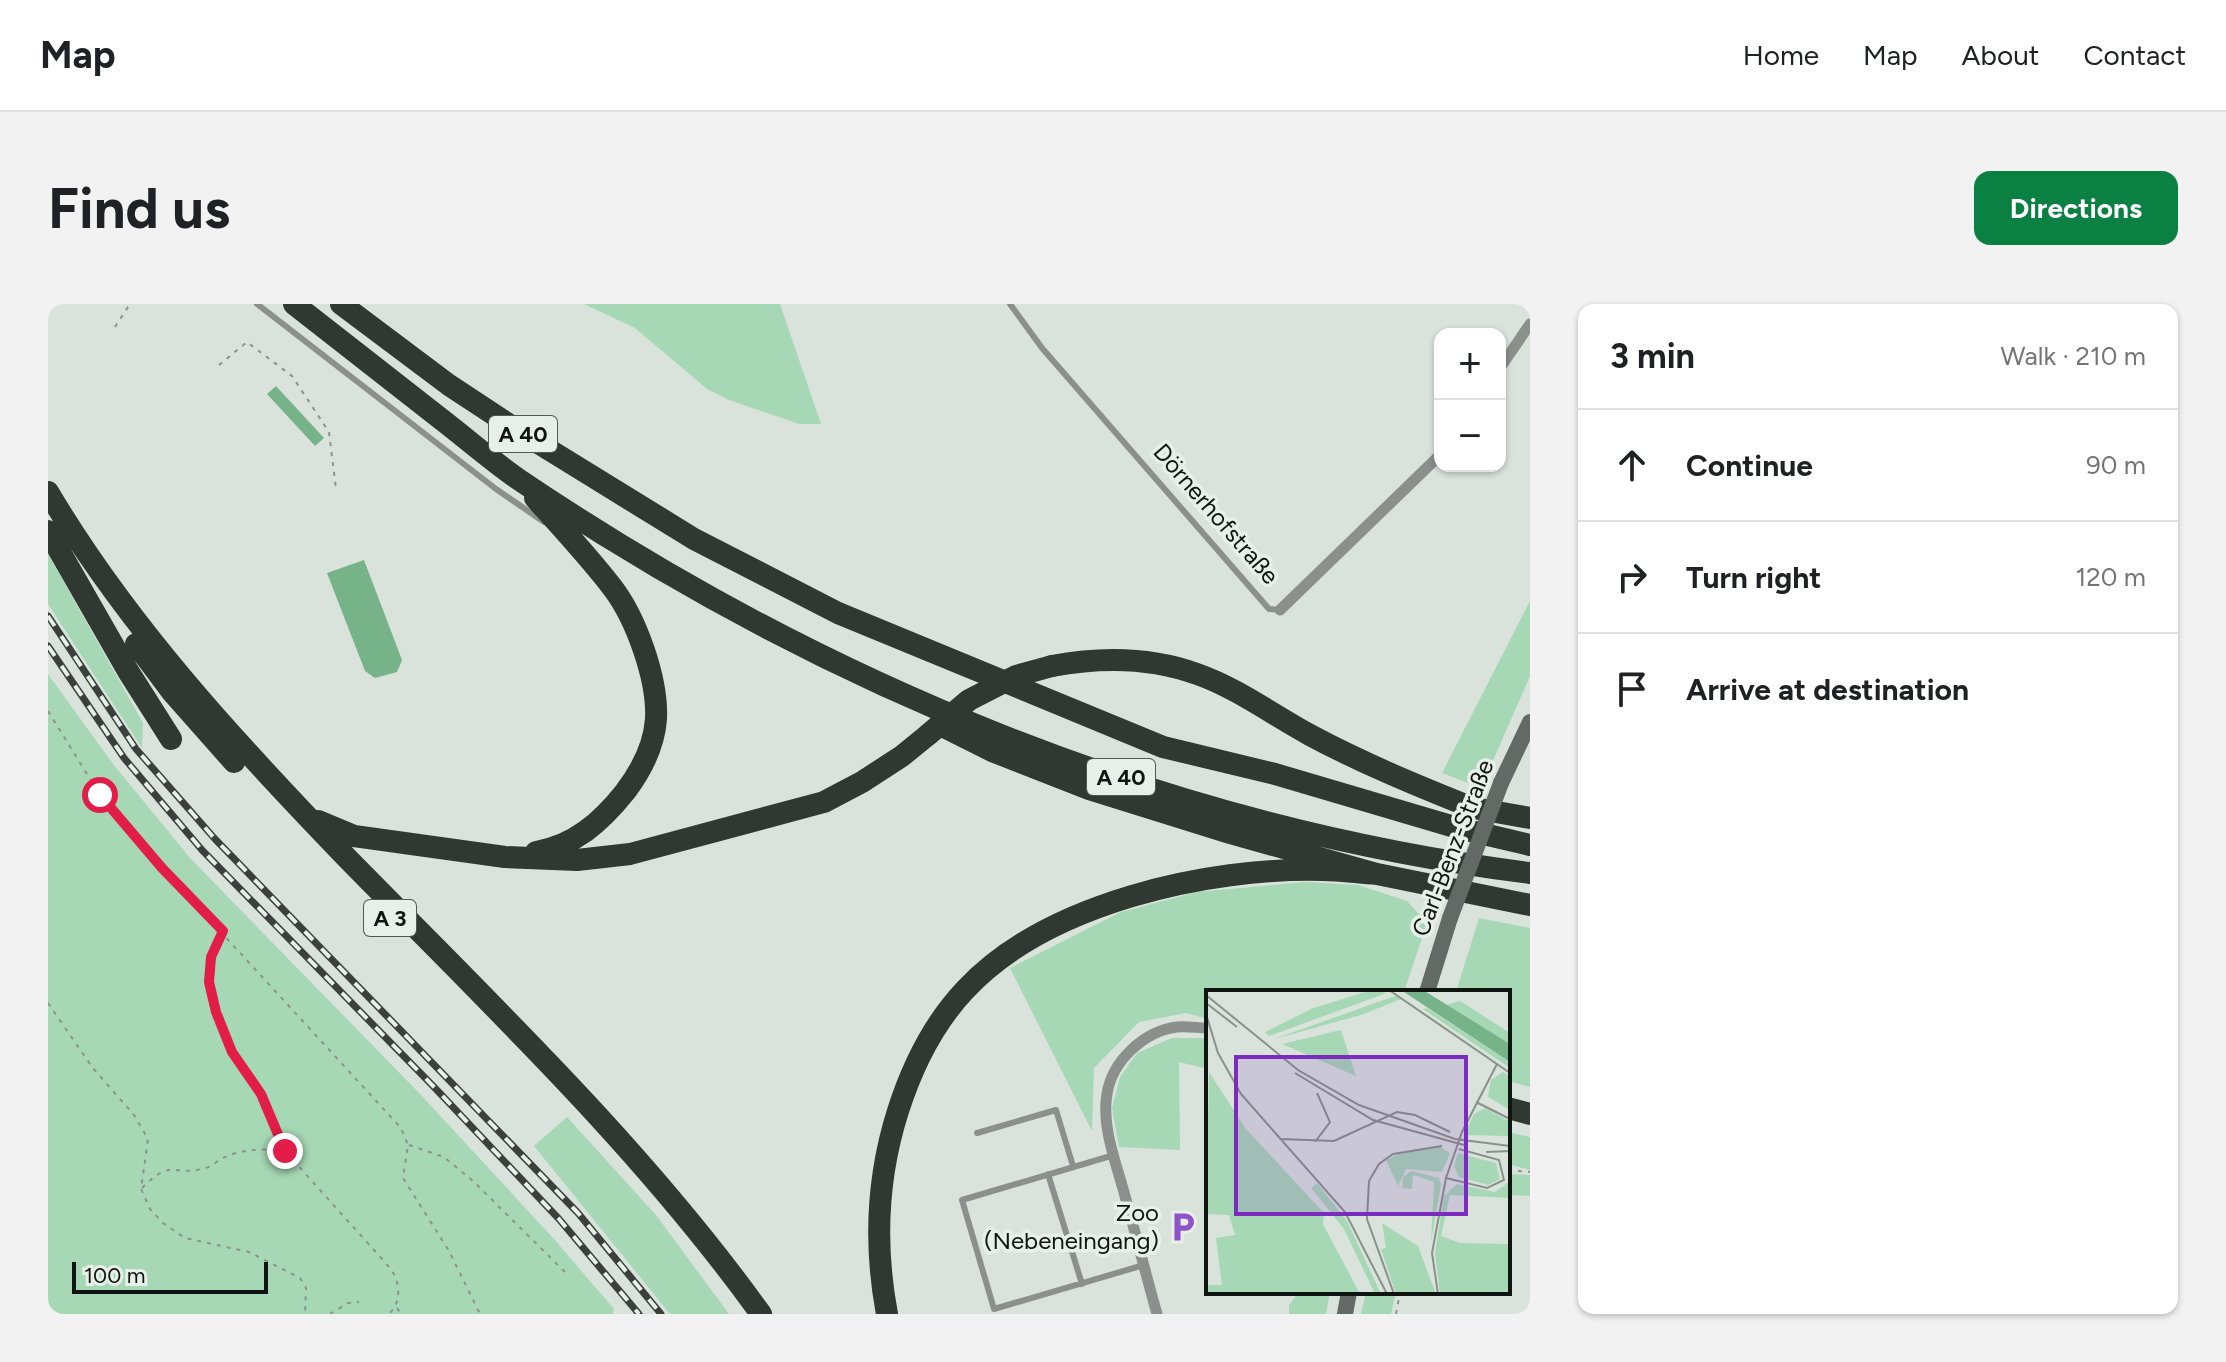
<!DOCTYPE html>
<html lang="en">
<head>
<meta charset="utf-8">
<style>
  :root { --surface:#fff; --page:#f2f2f2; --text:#202124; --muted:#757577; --line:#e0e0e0; --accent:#0b8043 }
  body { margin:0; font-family:Figtree,sans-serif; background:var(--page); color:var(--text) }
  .controls { position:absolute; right:24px; top:24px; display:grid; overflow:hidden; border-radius:16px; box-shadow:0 2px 6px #0004 }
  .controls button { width:72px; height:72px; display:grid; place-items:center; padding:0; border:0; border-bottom:2px solid var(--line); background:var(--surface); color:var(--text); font:40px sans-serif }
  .scale { position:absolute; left:24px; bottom:20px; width:196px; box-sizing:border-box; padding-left:8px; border:4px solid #111512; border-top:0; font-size:22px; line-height:28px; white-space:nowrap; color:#111512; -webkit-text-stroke:6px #e6f0e8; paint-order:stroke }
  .stop { position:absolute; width:24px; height:24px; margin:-18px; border:6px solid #e11d48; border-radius:50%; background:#fff }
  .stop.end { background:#e11d48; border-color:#fff; box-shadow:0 2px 8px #0008 }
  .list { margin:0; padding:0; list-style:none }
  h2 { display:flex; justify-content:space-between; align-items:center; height:104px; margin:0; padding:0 32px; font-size:34px }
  h2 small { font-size:26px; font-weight:400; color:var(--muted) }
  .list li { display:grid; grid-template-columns:52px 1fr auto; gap:24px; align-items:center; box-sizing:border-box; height:112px; padding:0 32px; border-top:2px solid var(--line) }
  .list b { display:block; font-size:30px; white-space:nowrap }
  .list em { font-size:26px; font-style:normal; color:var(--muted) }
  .icon { flex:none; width:44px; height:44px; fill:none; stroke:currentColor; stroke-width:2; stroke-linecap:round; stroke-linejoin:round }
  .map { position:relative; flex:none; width:1482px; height:1010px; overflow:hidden; border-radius:16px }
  header { display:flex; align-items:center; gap:48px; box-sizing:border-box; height:112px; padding:0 40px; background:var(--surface); border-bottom:2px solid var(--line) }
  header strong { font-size:38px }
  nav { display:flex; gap:44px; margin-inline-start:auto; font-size:28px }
  .intro { display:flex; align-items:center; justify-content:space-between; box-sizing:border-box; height:192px; padding:0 48px }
  h1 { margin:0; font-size:56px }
  .button { padding:20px 36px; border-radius:16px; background:var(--accent); color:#fff; font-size:28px; font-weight:700 }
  main { display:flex; gap:48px; padding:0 48px }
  aside { flex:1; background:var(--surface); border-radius:16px; box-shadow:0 2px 6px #0004 }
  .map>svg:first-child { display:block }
  .green { fill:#a7d8b5 }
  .water { fill:#77b389 }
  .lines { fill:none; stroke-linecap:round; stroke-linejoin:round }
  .path { stroke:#8b938d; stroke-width:2; stroke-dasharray:4 6; stroke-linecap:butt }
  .service { stroke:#8b908c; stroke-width:6 }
  .minor { stroke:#8b908c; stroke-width:11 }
  .secondary { stroke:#636965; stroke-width:16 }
  .motorway { stroke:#303832; stroke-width:22 }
  .rail-casing { stroke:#3b403c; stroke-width:7 }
  .rail { stroke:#e6f0e8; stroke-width:4; stroke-dasharray:12; stroke-linecap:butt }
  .secondary-bridge { stroke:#636965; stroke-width:16 }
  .motorway-bridge { stroke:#303832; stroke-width:22 }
  .route { stroke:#e11d48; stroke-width:10 }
  .labels { text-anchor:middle; stroke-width:7; stroke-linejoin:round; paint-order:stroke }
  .shield { fill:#e6f0e8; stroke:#515752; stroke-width:2 }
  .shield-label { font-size:22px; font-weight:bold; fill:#111512 }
  .street-label { font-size:24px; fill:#111512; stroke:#e6f0e8 }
  .poi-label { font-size:24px; fill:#111512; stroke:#e6f0e8; text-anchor:end }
  .inset-road { fill:none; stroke:#89918b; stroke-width:2 }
  .view { fill:#7b2cbf; fill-opacity:0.15; stroke:#7b2cbf; stroke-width:4 }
  .inset-edge { fill:none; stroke:#111512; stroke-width:4 }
</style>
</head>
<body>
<header>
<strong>Map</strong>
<nav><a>Home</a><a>Map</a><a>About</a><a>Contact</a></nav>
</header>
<div class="intro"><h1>Find us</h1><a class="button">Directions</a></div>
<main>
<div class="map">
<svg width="1482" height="1010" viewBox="0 0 1482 1010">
  <rect width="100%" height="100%" fill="#d9e3db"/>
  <path class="green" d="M 536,0 L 732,0 L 773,120 L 751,120 L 681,96 L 659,85 L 587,24 Z
    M 0,250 L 95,419 L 94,444 L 0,300 Z
    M 1482,297 L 1482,372 L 1433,484 L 1394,469 Z
    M 0,370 L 65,460 L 143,555 L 374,792 L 506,935 L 566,1005 L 565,1010 L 0,1010 Z
    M 1256,578 L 1310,581 L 1359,597 L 1379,619 L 1356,688 L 1160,688 L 1160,715 L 1138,709 L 1091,718 L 1046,764 L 1044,827 L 962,664 L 1073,608 L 1149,588 Z
    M 1431,614 L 1482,624 L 1482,783 L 1460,777 L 1460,688 L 1408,688 Z
    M 1124,734 L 1160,734 L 1160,765 L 1131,758 L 1132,846 L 1071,843 L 1064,804 L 1072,773 L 1089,749 Z
    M 519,813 L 608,911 L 681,1010 L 622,1010 L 486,842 Z
    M 1460,828 L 1482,833 L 1482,866 L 1460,860 Z
    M 1460,870 L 1482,871 L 1482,892 L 1460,891 Z
    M 1251,988 L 1282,988 L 1278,1010 L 1241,1010 L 1241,1001 Z
    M 1318,988 L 1348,988 L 1343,1010 L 1313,1010 Z"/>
  <path class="water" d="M 228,82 L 276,134 L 267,142 L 219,90 Z
    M 316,256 L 354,356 L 349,368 L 327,374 L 317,367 L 279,269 Z"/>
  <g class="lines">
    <path class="path" d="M 67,23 L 82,0
      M 171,61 L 199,38 L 244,72 L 281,128 L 288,185
      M 0,407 L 52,491 L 114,564 L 353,824 L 360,841 L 355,874 L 401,947 L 432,1010
      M 174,629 L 163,653 L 161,678 L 168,708 L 184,748 L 213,790 L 237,847 L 343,965 C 352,979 354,998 341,1010
      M 0,699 L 44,763 L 86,811 L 100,835 L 93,885 L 102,905 L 115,919 L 137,934 L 201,948 L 252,974 L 258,984 L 257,1010
      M 361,841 L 396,853 L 425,877 L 519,970
      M 1460,866 L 1482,868
      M 94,884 C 126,852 124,874 157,864 C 163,863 168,858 173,855 C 192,845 215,844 236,847
      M 349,1004 L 353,1010
      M 282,1010 L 300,999 L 311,998
      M 1348,1010 L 1352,988"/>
    <path class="service" d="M 209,0 L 448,185 L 496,218
      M 962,0 L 994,44 L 1221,305 L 1232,306
      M 929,829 L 1008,806 L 1025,862
      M 1066,851 L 914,896 L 946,1005 L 1096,961
      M 1000,870 L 1034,980"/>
    <path class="minor" d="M 1452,64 L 1482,20
      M 1232,306 L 1392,151
      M 1109,1010 C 1098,971 1088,931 1077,892 C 1069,861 1053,823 1059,790 C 1064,757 1096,727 1129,723 C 1139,722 1150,724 1160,724"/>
    <path class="secondary" d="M 1453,479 L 1482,418
      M 1379,688 L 1402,614
      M 1297,1010 L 1301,988"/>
    <path class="motorway" d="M 246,0 C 295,38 344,77 393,115 C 419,135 444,157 470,175 C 772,379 1119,523 1482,569
      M 293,0 L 401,81 L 474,129 L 646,235 L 790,309 L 1115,443 L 1227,470 L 1410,524 L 1482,541
      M 0,188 C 81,324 189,440 298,553 C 442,700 593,843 713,1010
      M 487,194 C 513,223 540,252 564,283 C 588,314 610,375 608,415 C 606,442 593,467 577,488 C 553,518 526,542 488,548
      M 0,227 L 80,367 L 123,435
      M 88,340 L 124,388 L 186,458
      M 1004,362 C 1052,353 1102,353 1149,370 C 1189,384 1225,411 1262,431 C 1314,459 1370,482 1425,504
      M 892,421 L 944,447 L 1041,485 L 1182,529 L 1329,570 L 1482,601
      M 1420,503 L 1482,514
      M 270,517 L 306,532 L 457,553 L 529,556 L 582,550 L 776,498 L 814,478 L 854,452 L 881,430
      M 1460,804 L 1482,810
      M 839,1010 C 826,941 829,873 850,807 C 864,763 885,720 917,686 C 998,599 1160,563 1275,566 C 1293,566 1311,569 1329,570"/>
    <defs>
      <path id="rail" d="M 0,312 L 88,445 L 167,535 L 530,909 L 613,1010
        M 0,342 L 76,454 L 154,546 L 386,783 L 511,915 L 591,1010"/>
    </defs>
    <use href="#rail" class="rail-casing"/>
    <use href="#rail" class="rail"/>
    <path class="secondary-bridge" d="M 1402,614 L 1453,479"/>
    <path class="motorway-bridge" d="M 881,430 L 921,396 L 968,372 L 1004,362"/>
  </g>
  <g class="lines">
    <path class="route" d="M 52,491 L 114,564 L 175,627 L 163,653 L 161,678 L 168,708 L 184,748 L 213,790 L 237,847"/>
  </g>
  <defs>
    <symbol id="parking-bare" viewBox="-9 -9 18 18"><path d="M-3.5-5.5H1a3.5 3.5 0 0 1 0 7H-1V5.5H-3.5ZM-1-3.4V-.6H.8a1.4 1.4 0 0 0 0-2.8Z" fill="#8e52c9" stroke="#e6f0e8" stroke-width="2.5" paint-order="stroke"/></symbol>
  </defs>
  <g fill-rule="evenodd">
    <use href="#parking-bare" x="1113" y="901" width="44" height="44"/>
  </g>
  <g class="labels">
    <g class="shield">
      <rect x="441" y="112" width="68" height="36" rx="6"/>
      <rect x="1039" y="455" width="68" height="36" rx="6"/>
      <rect x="316" y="596" width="52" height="36" rx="6"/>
    </g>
    <g class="shield-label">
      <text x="475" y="138">A 40</text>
      <text x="1073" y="481">A 40</text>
      <text x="342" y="622">A 3</text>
    </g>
    <g class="street-label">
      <text transform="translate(1168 210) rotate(49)" y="8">Dörnerhofstraße</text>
      <text transform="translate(1405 544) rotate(-69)" y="8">Carl-Benz-Straße</text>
    </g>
    <g class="poi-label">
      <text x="1111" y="917">Zoo<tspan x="1111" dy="28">(Nebeneingang)</tspan></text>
    </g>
  </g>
  <g transform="translate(1158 686)">
    <rect width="304" height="304" fill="#d9e3db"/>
    <path d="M 165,0 L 181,3 L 63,46 L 59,42 L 105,19 ZM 189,6 L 195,9 L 155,25 L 68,49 ZM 254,11 L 304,43 L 304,54 L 239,15 ZM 221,18 L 304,72 L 304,78 L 217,19 ZM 135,40 L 150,86 L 76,54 L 122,43 ZM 3,82 L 40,139 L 118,223 L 117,234 L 154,304 L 0,304 L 0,295 L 16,295 L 10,248 L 29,245 L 23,225 L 0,224 ZM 297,82 L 304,86 L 304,120 L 282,107 L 285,90 ZM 279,118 L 304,132 L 302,146 L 258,145 L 268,124 ZM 234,157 L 244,163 L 236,182 L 200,179 L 192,196 L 180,170 L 197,162 ZM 252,163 L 290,173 L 294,189 L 282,195 L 253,187 L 248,176 ZM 205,181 L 233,188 L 235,195 L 225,252 L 228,192 L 207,185 L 206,199 L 196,198 L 197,187 ZM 304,191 L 304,208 L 244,205 L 235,246 L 254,253 L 302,254 L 304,304 L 234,304 L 229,263 L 238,206 L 251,194 L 289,202 ZM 111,193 L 141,231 L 175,304 L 169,304 L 138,239 L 105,198 ZM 176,233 L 212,256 L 230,304 L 190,304 L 175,259 L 180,258 Z" fill="#a7d8b5"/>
    <path d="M 195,0 L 217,0 L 304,54 L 304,72 Z" fill="#77b389"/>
    <path class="inset-road" d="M 183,0 L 304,83M 0,5 L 92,80 L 153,115 L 249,149 L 304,156M 0,13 L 31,37M 0,24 L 12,63 L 35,104 L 139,222 L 181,304M 89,83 L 167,130 L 258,155M 270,112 L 304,129M 74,149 L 128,151 L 191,122 L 209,125 L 244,142M 109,152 L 124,132 L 111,103M 280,162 L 304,161M 240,188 L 281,198 L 298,190 L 293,170 L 253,159M 188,304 L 161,229 L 163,191 L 173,174 L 187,164 L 236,156M 232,304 L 226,263 L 240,188 L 256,142 L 291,74"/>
    <path class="view" d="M 30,67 L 260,67 L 260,224 L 30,224 Z"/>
    <rect width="304" height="304" class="inset-edge"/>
  </g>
</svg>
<div class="controls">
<button>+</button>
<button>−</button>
</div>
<div class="scale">100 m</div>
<div class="stop" style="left:52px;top:491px"></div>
<div class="stop end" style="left:237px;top:847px"></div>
</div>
<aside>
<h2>3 min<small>Walk · 210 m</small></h2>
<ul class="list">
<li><svg class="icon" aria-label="ahead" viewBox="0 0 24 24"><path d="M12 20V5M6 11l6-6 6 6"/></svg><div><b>Continue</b></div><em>90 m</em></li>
<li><svg class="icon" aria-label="right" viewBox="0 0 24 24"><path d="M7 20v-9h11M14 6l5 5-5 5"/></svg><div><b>Turn right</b></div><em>120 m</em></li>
<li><svg class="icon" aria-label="arrive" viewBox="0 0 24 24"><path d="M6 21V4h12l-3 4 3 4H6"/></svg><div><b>Arrive at destination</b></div></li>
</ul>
</aside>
</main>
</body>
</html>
